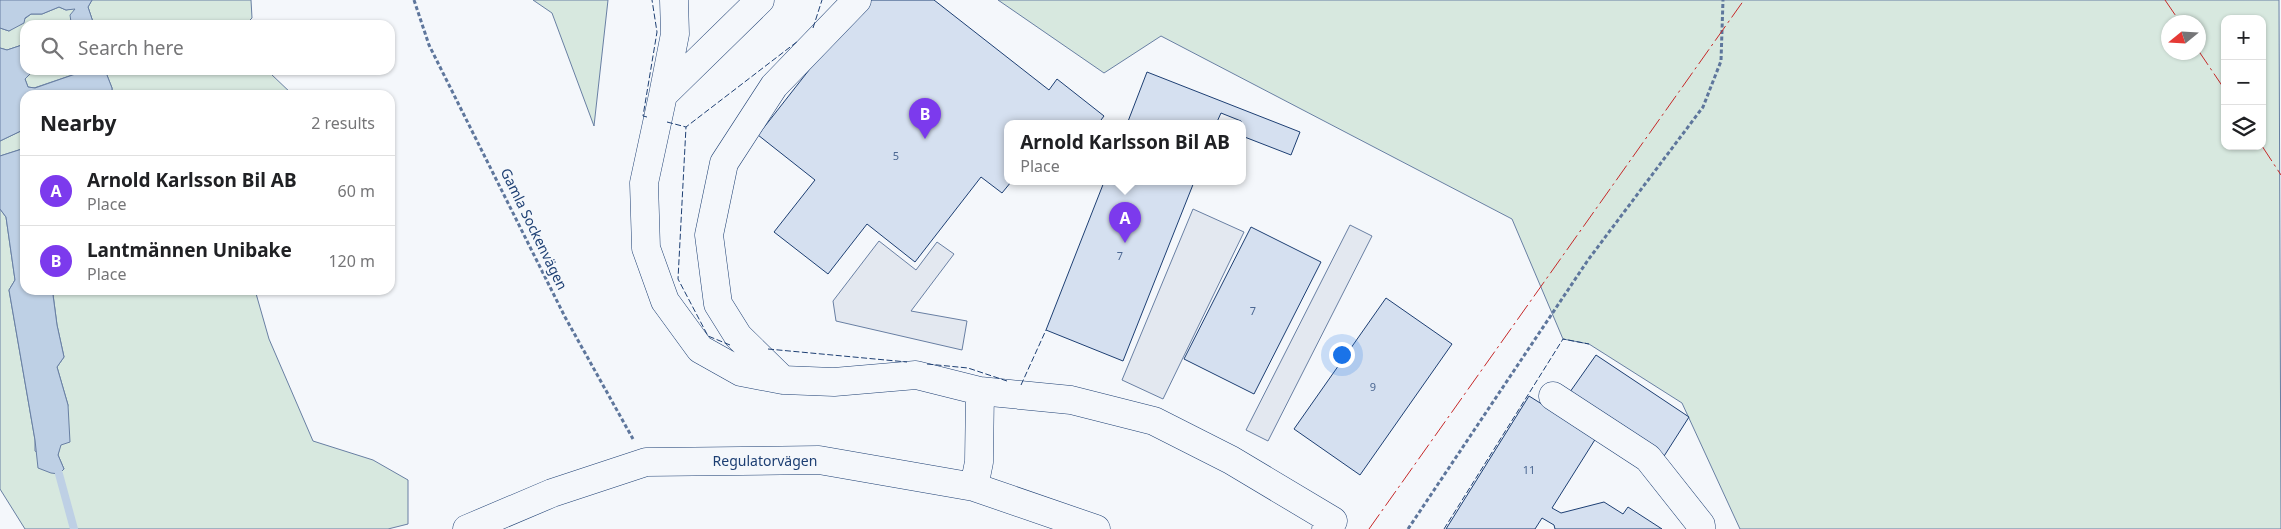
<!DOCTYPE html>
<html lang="en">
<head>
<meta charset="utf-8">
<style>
  :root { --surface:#fff; --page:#f2f2f2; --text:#202124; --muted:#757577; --line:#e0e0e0; --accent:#7c3aed }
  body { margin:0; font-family:"Noto Sans",sans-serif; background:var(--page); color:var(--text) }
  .controls { position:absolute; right:15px; top:15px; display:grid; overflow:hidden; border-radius:10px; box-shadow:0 1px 4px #0004 }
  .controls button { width:45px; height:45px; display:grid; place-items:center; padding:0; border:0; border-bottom:1px solid var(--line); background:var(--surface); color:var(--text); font:25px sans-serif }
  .compass { position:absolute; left:2161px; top:15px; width:45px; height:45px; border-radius:50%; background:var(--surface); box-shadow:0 1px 4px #0004; rotate:252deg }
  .you { position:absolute; left:1341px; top:354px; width:18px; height:18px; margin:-12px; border:4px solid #fff; border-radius:50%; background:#1a73e8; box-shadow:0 0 0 8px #1a73e833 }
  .badge { display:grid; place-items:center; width:32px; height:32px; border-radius:50%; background:var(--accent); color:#fff; font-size:16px; font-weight:700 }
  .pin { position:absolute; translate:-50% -41px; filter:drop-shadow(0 1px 2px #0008) }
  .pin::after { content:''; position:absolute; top:26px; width:18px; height:15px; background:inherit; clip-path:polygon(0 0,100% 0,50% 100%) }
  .popup { position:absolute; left:1004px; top:120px; width:242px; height:65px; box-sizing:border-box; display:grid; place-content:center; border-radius:10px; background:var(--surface); filter:drop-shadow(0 1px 4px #0005); font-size:16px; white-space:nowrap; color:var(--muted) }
  .popup b { font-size:19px; color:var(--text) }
  .popup::after { content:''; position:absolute; left:50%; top:100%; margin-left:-10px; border:10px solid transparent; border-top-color:var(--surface) }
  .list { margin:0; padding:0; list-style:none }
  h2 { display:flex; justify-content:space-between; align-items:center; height:65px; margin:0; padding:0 20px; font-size:21px }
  h2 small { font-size:16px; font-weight:400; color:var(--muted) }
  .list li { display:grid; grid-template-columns:32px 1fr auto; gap:15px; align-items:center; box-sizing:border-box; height:70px; padding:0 20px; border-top:1px solid var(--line) }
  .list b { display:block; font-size:19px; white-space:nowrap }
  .list p { margin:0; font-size:16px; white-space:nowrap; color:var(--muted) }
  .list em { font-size:16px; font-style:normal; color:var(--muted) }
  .icon { flex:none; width:28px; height:28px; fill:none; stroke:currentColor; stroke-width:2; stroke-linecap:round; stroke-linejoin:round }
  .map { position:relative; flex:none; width:2281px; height:529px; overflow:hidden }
  .search { position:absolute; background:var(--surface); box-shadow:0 1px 4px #0004; left:20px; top:20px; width:375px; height:55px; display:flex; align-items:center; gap:12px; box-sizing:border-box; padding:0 18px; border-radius:15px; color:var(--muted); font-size:19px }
  .panel { position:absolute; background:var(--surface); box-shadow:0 1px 4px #0004; left:20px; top:90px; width:375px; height:205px; border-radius:15px }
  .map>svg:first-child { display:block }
  .green { fill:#d7e8df; stroke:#687fa3; fill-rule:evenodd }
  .parking { fill:#e3e8f0; stroke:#687fa3 }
  .water { fill:#bed0e5; stroke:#687fa3 }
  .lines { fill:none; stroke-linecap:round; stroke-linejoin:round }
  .stream { stroke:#bed0e5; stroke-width:8 }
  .building { fill:#d5e0f0; stroke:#1d3f73 }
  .minor-casing { stroke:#1d3f73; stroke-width:29 }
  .path { stroke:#5e769c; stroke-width:3; stroke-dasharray:4 2.5; stroke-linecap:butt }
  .minor { stroke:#f4f7fb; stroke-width:28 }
  .fence { stroke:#1d3f73; stroke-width:1; stroke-dasharray:6 2.5; stroke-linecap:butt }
  .power { stroke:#c62828; stroke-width:1; stroke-dasharray:18 4 2.5 4; stroke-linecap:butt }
  .labels { text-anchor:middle; stroke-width:4; stroke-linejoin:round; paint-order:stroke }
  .number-label { font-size:11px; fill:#4b6792 }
  .street-label { font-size:14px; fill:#1d3f73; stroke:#f4f7fb }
</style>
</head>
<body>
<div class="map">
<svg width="2281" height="529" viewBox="0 0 2281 529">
  <rect width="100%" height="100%" fill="#f4f7fb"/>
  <path class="green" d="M 92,0 L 251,0 L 252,18 L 245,25 L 94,25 L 88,7 Z
    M 533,0 L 608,0 L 594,126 L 552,13 Z
    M 998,0 L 2279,0 L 2281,529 L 1740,529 L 1682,403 L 1589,344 L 1563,339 L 1512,219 L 1161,36 L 1104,73 ZM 2225,19 L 2262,19 L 2262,146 L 2225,146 ZM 2168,22 L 2198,22 L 2198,52 L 2168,52 Z
    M 59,7 L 66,10 L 75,8 L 71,22 L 62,25 L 25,25 L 25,44 L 7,50 L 0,48 L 0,28 L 9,31 L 31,14 L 42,14 Z
    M 34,70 L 87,70 L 34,88 L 28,87 L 25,79 Z
    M 105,70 L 238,70 L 271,74 L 293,95 L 112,95 L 112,88 Z
    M 25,129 L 25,148 L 0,156 L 0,141 Z
    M 0,209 L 6,217 L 15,280 L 9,290 L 35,440 L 35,451 L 64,469 L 58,455 L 68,405 L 57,367 L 64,357 L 57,325 L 53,294 L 57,290 L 255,290 L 269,339 L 313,441 L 373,460 L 408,480 L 408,524 L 388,529 L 25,529 L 0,489 Z"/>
  <path class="parking" d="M 1193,209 L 1244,232 L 1163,399 L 1122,380 Z
    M 1350,225 L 1372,236 L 1268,441 L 1246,430 Z
    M 879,241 L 916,270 L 937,242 L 954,254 L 911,311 L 967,321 L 962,350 L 836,321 L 833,301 Z"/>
  <path class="water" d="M 0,0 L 92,0 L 88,7 L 94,25 L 62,25 L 71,22 L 70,15 L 75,9 L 66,10 L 59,7 L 42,14 L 31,14 L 25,18 L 24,23 L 9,31 L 0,28 Z
    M 25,44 L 25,70 L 34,70 L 25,79 L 28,87 L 35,88 L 87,70 L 105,70 L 112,88 L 112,95 L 25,95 L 25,129 L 0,141 L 0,48 L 7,50 Z
    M 25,148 L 25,290 L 57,290 L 53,295 L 57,325 L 64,357 L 57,367 L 68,405 L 70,442 L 61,445 L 58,455 L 64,469 L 59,474 L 51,473 L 38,468 L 35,440 L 9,290 L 15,280 L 6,217 L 0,209 L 0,156 Z"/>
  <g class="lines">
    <path class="stream" d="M 59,474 L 74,529"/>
  </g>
  <path class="building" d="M 864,0 L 934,0 L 1049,90 L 1057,79 L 1104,116 L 1098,124 L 1008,124 L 1008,182 L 1011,182 L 1002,193 L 981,177 L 915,262 L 867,224 L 828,274 L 774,232 L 815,180 L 758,135 Z
    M 1147,72 L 1300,132 L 1291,155 L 1242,136 L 1241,121 L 1221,113 L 1216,124 L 1127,124 Z
    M 1104,182 L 1194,182 L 1123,361 L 1046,330 Z
    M 1251,227 L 1321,262 L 1254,394 L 1184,359 Z
    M 1386,298 L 1452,344 L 1360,475 L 1294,429 Z
    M 1596,355 L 1689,417 L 1659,464 L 1565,399 Z
    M 1529,396 L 1596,438 L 1552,508 L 1561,513 L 1604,502 L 1623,514 L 1628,507 L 1662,529 L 1555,529 L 1554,525 L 1542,518 L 1535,529 L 1446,529 Z"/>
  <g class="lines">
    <defs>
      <path id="minor" d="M 674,0 L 675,34 L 663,95 L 760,0
        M 663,95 L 644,183 L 646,248 L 665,301 L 700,349 L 741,372 L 783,380 L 834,382 L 916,375 L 980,391
        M 783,380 L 738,336 L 718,304 L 709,235 L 724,163 L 774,86 L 857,0
        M 1553,396 L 1648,458 L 1701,525 L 1701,529
        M 974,487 L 979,462 L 980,391 L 1071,400 L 1154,421 L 1231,460 L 1333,521 L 1326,529
        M 467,529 L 552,493 L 646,462 L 819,460 L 974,487 L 1096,529"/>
    </defs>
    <use href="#minor" class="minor-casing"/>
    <path class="path" d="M 414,0 L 429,45 L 565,317 L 633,439
      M 1408,529 L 1588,260 L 1703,107 L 1721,61 L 1723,0"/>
    <use href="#minor" class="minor"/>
    <path class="fence" d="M 813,28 L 822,0
      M 647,117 L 643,116 L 657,32 L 652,0
      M 667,122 L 686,127
      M 730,345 L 708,336 L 678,279 L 686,127 L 798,41
      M 768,349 L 907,362
      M 927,364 L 968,368 L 1007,381
      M 1021,385 L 1046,330
      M 1444,529 L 1563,339 L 1589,344"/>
    <path class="power" d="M 2165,0 L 2180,22
      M 2198,50 L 2225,90
      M 2262,146 L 2281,175
      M 1369,529 L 1744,0"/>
  </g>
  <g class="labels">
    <g class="number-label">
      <text x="896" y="160">5</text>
      <text x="1120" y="260">7</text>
      <text x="1253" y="315">7</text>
      <text x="1373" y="391">9</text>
      <text x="1529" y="474">11</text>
    </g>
    <g class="street-label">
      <text transform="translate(534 229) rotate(64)" y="5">Gamla Sockenvägen</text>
      <text x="765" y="466">Regulatorvägen</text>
    </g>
  </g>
</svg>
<div class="controls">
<button>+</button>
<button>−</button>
<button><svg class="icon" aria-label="layers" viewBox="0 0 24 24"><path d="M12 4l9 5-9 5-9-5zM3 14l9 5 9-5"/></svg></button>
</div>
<svg class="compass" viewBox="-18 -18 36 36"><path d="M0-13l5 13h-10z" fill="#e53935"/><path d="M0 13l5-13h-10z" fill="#757577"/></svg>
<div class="you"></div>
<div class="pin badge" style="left:1125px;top:243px">A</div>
<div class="popup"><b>Arnold Karlsson Bil AB</b>Place</div>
<div class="pin badge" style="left:925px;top:139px">B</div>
<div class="search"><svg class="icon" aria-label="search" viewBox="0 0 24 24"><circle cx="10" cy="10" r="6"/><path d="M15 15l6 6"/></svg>Search here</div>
<section class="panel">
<h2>Nearby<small>2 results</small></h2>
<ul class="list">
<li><span class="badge">A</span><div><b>Arnold Karlsson Bil AB</b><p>Place</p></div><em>60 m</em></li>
<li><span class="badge">B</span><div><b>Lantmännen Unibake</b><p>Place</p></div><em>120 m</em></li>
</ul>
</section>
</div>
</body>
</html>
